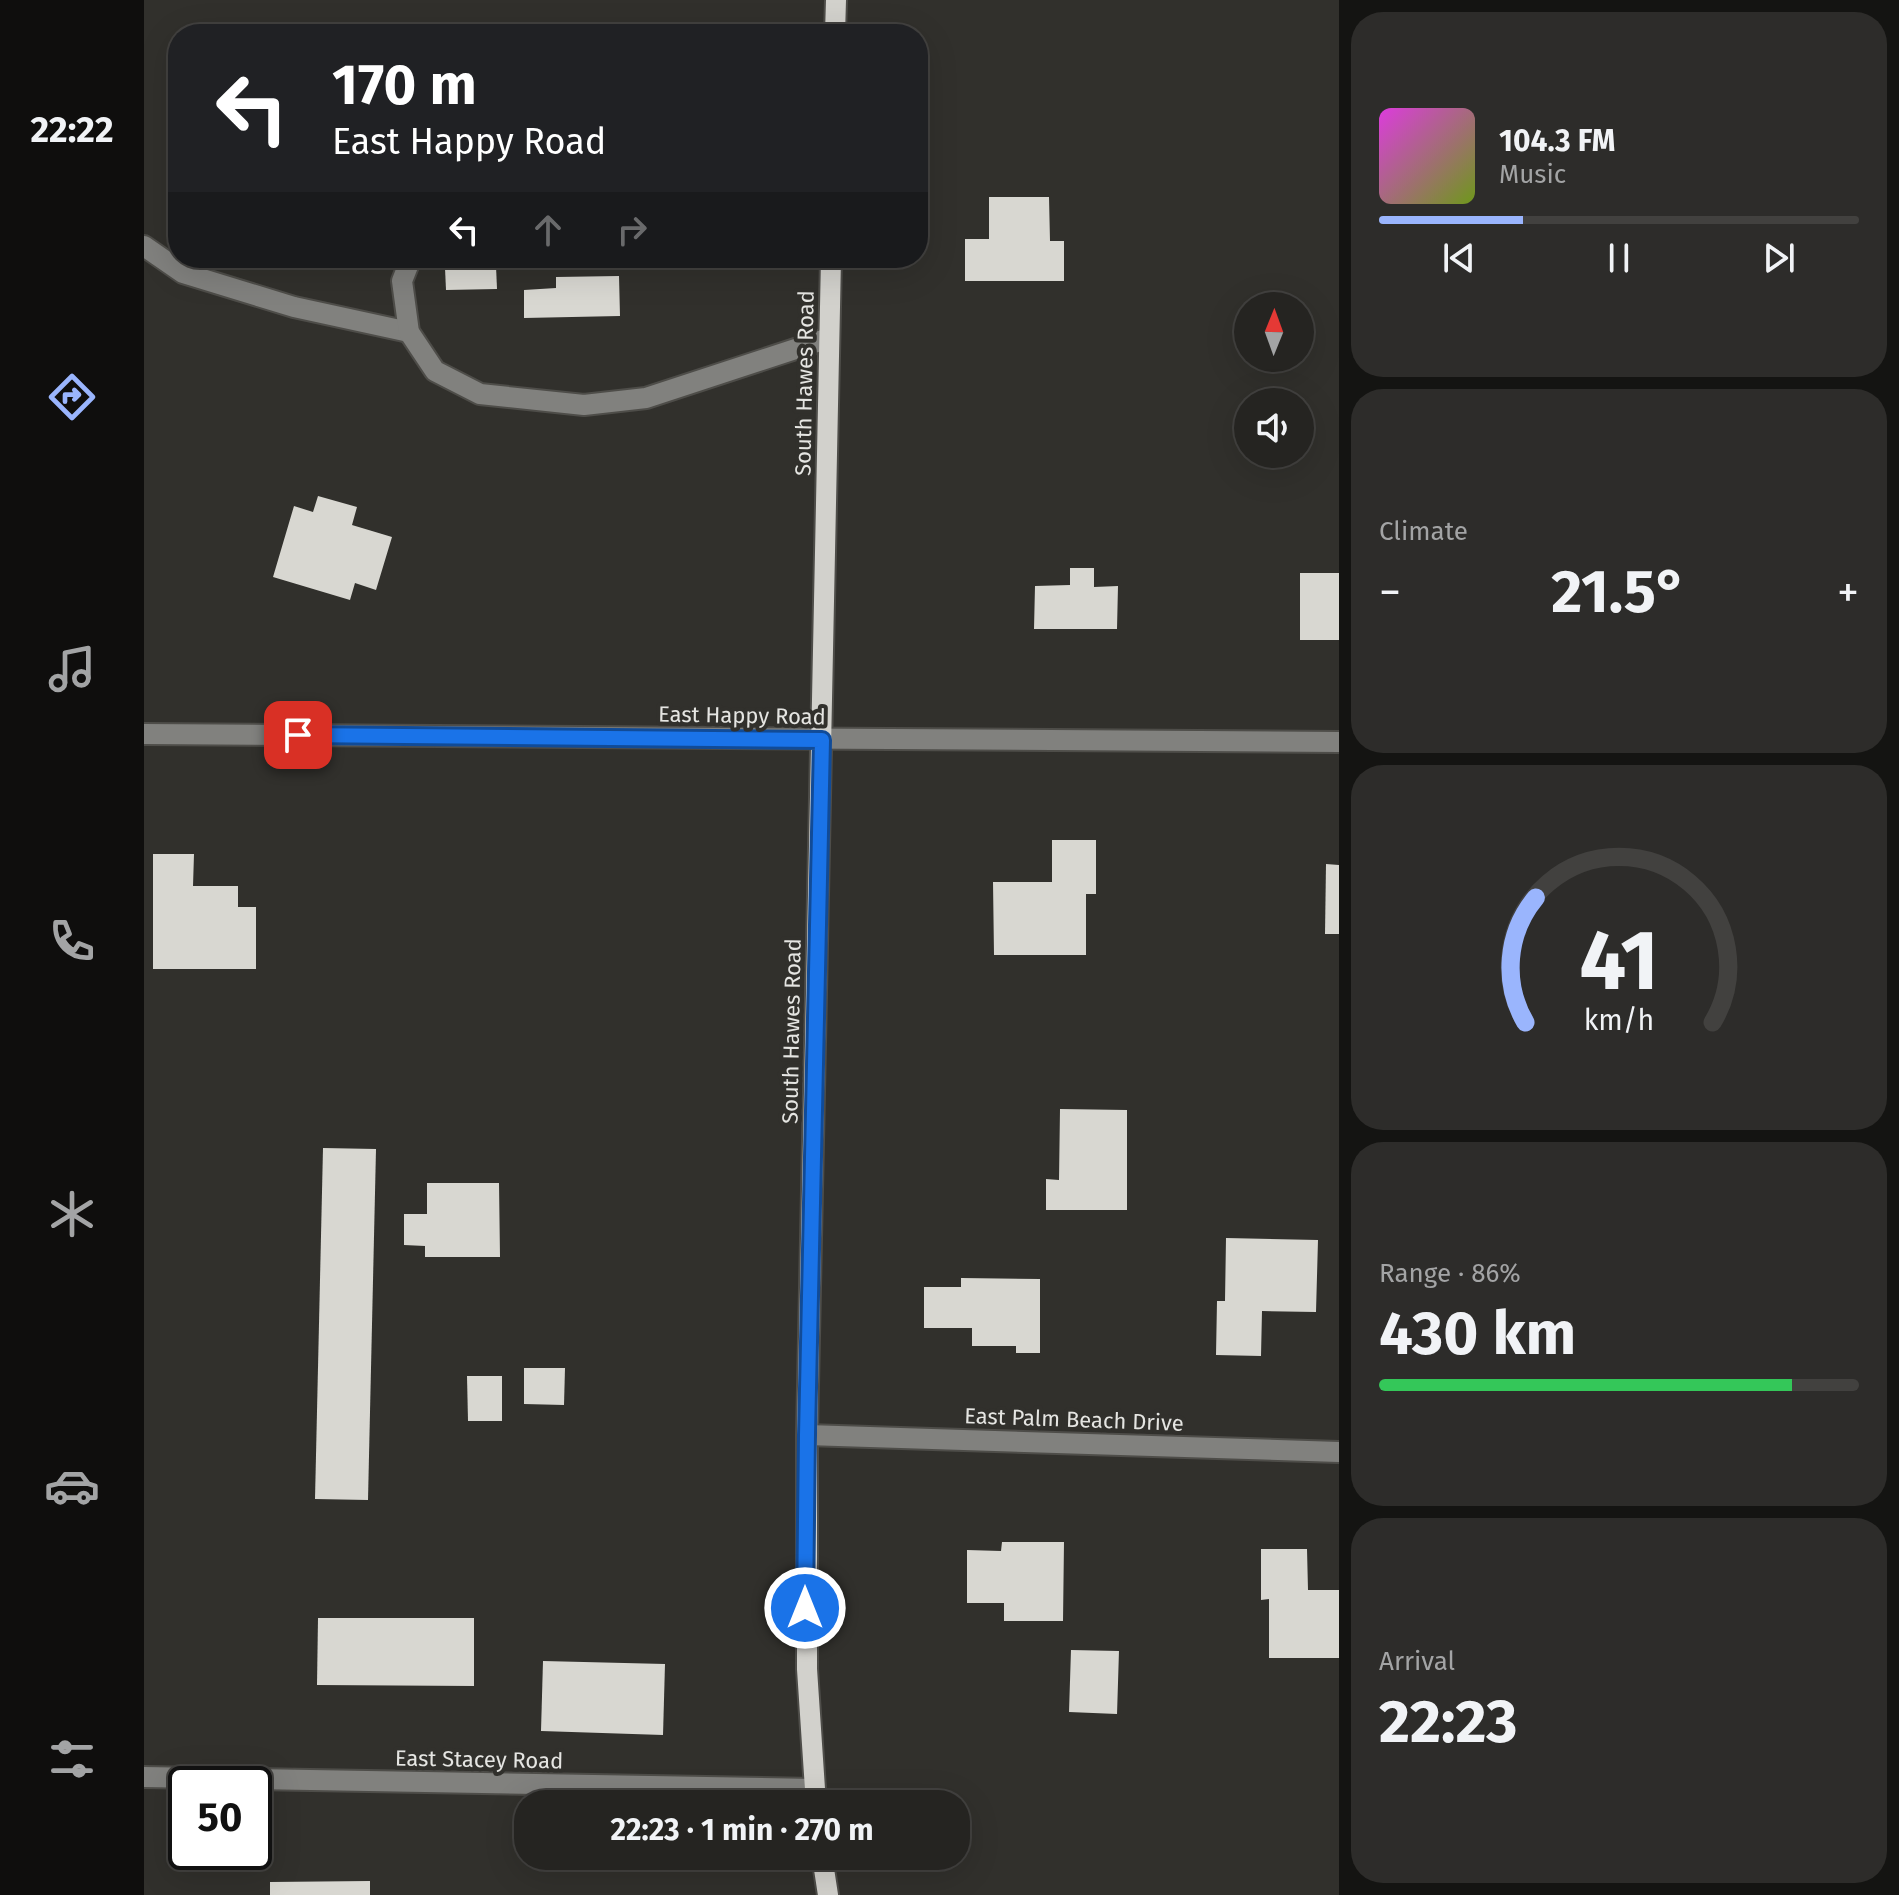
<!DOCTYPE html>
<html lang="en">
<head>
<meta charset="utf-8">
<style>
	body { margin:0; font-family:"Fira Sans",sans-serif; background:#2d2c2a; color:#f1f3f6; height:100vh; display:flex; flex-direction:column; font-size:30px; white-space:nowrap }
	* { box-sizing:border-box; margin:0 }
	p { font-size:26px; color:#a3a4a5 }
	.icon { flex:none; width:44px; height:44px; fill:none; stroke:currentColor; stroke-width:2; stroke-linecap:round; stroke-linejoin:round }
	.map { position:relative; flex:1; overflow:hidden }
	.details { display:flex; flex-direction:column; gap:12px; padding:12px; background:#141412; width:560px }
	.details>* { flex:none }
	.top-card { position:absolute; left:24px; top:24px; width:760px; height:244px; border-radius:32px; box-shadow:0 8px 32px #0002,0 0 0 2px #42413f; background:#202124; color:#fff; overflow:hidden }
	.needle { width:52px; rotate:1deg }
	.tools { position:absolute; left:1090px; top:292px; display:grid; gap:16px }
	.tools a { display:grid; place-items:center; width:80px; height:80px; border-radius:50%; background:#252421; box-shadow:0 8px 32px #0002,0 0 0 2px #42413f; font-size:40px }
	.speed { position:absolute; left:24px; top:1766px; display:flex; gap:16px; font-size:40px; font-weight:700; text-align:center }
	.speed>* { display:grid; place-content:center; width:104px; height:104px; border-radius:50%; background:#252421; box-shadow:0 8px 32px #0002,0 0 0 2px #42413f; line-height:1 }
	.speed .limit { border:4px solid #111; border-radius:12px; background:#fff; color:#111 }
	.pin { position:absolute; display:grid; place-items:center; width:68px; height:68px; color:#fff; margin:-34px; border-radius:16px; box-shadow:0 4px 12px #0006 }
	.me { position:absolute; width:88px; margin:-44px; rotate:0deg; stroke-linejoin:round; filter:drop-shadow(0 0 6px #0008) }
	.turn { display:flex; align-items:center; gap:28px; height:168px; padding:0 32px; font-size:36px }
	.turn .icon { width:104px; height:104px; stroke-width:2.5 }
	.turn b { display:block; font-size:56px; line-height:68px }
	.lanes { display:flex; align-items:center; height:76px; padding:0 32px; background:#0003; justify-content:center; gap:40px; direction:ltr }
	.lanes .off { opacity:.35 }
	.big { font-size:60px; font-weight:700; line-height:1.1 }
	.details .widget { flex:1; display:flex; flex-direction:column; justify-content:center; gap:12px; min-width:0; padding:0 28px; border-radius:32px; background:#2d2c2a }
	.details .dial { align-items:center; gap:0 }
	.dial svg { height:208px; overflow:visible; fill:none; stroke:#42413f; stroke-width:7; stroke-linecap:round; text-anchor:middle }
	.dial text { fill:#f1f3f6; stroke:none }
	.song { display:flex; align-items:center; gap:24px }
	.cover { width:96px; height:96px; border-radius:12px; background:linear-gradient(135deg,hsl(300 70% 55%),hsl(80 70% 35%)) }
	.played { height:8px; border-radius:4px; background:linear-gradient(90deg,#9ab5fd 30%,#42413f 30%) }
	.keys { display:flex; justify-content:space-around; direction:ltr }
	.heat { display:flex; justify-content:space-between; align-items:center; font-size:44px; direction:ltr }
	.charge { height:12px; border-radius:6px; background:linear-gradient(90deg,#34c759 86%,#42413f 0) }
	.trip { position:absolute; left:370px; top:1790px; width:456px; height:80px; border-radius:32px; background:#252421; box-shadow:0 8px 32px #0002,0 0 0 2px #42413f; font-weight:700; line-height:80px; text-align:center }
	main { display:flex; flex:1; min-height:0 }
	.menu { display:flex; flex-direction:column; width:144px; justify-content:space-around; align-items:center; background:#0f0e0d; color:#a3a4a5 }
	.menu .icon { width:56px; height:56px }
	.menu .current { color:#9ab5fd }
	.menu b { font-size:36px; color:#f1f3f6 }
	.map>svg:first-child { display:block }
	.building { fill:#d8d7d1 }
	.lines { fill:none; stroke-linecap:round; stroke-linejoin:round }
	.minor-casing { stroke:#4e4d49; stroke-width:24 }
	.major-casing { stroke:#4e4d49; stroke-width:24 }
	.minor { stroke:#81817e; stroke-width:20 }
	.major { stroke:#d2d1cc; stroke-width:20 }
	.route-casing { stroke:#114b97; stroke-width:20 }
	.route { stroke:#1a73e8; stroke-width:14 }
	.labels { text-anchor:middle; stroke-width:8; stroke-linejoin:round; paint-order:stroke }
	.street-label { font-size:22px; fill:#e5e5e2; stroke:#31302c }
</style>
</head>
<body>
<main>
<nav class="menu">
<b>22:22</b>
<svg class="icon current" aria-label="directions" viewBox="0 0 24 24"><path d="M12 3l9 9-9 9-9-9zM9 14v-3h6M13 9l2 2-2 2"/></svg>
<svg class="icon" aria-label="music" viewBox="0 0 24 24"><path d="M9 18V5l10-2v13"/><circle cx="6" cy="18" r="3"/><circle cx="16" cy="16" r="3"/></svg>
<svg class="icon" aria-label="phone" viewBox="0 0 24 24"><path d="M5 4h4l2 5-3 2q2 4 5 5l2-3 5 2v4C11 20 4 13 5 4z"/></svg>
<svg class="icon" aria-label="climate" viewBox="0 0 24 24"><path d="M12 3v18M4 7l16 10M4 17L20 7"/></svg>
<svg class="icon" aria-label="car" viewBox="0 0 24 24"><path d="M5 17H2v-5l4-1 3-4h7l3 4 3 1v5h-3M9 17h6M6 11h13"/><circle cx="7" cy="17" r="2"/><circle cx="17" cy="17" r="2"/></svg>
<svg class="icon" aria-label="filters" viewBox="0 0 24 24"><path d="M4 7h16M4 17h16"/><circle cx="9" cy="7" r="2"/><circle cx="15" cy="17" r="2"/></svg>
</nav>
<div class="map">
<svg width="1195" height="1895" viewBox="0 0 1195 1895">
	<rect width="100%" height="100%" fill="#31302c"/>
	<g class="building">
		<path d="M 845,197 L 905,197 L 906,241 L 920,241 L 920,281 L 821,281 L 821,239 L 845,239 Z"/>
		<path d="M 352,266 L 353,289 L 302,290 L 301,268 Z"/>
		<path d="M 475,276 L 476,316 L 380,318 L 380,290 L 412,288 L 412,277 Z"/>
		<path d="M 174,496 L 213,507 L 208,525 L 248,537 L 232,590 L 211,583 L 206,600 L 129,577 L 150,506 L 169,512 Z"/>
		<path d="M 926,568 L 950,568 L 950,587 L 974,586 L 973,629 L 890,629 L 891,586 L 926,585 Z"/>
		<rect x="1156" y="573" width="39" height="67"/>
		<path d="M 908,840 L 952,840 L 952,894 L 942,894 L 942,955 L 850,955 L 849,882 L 908,882 Z"/>
		<path d="M 9,854 L 50,854 L 49,886 L 94,886 L 94,907 L 112,907 L 112,969 L 9,969 Z"/>
		<path d="M 1182,864 L 1195,865 L 1195,934 L 1181,934 Z"/>
		<path d="M 916,1109 L 983,1110 L 983,1210 L 902,1210 L 902,1179 L 915,1180 Z"/>
		<path d="M 179,1148 L 232,1149 L 224,1500 L 171,1499 Z"/>
		<path d="M 283,1183 L 355,1183 L 356,1257 L 281,1257 L 281,1246 L 260,1245 L 260,1214 L 283,1214 Z"/>
		<path d="M 1082,1238 L 1174,1240 L 1172,1312 L 1118,1311 L 1117,1356 L 1072,1355 L 1073,1301 L 1081,1301 Z"/>
		<path d="M 817,1278 L 896,1279 L 896,1353 L 872,1353 L 872,1346 L 828,1346 L 828,1328 L 780,1328 L 780,1287 L 817,1287 Z"/>
		<path d="M 380,1368 L 421,1368 L 420,1405 L 380,1404 Z"/>
		<path d="M 323,1376 L 358,1376 L 358,1421 L 324,1421 Z"/>
		<path d="M 858,1542 L 920,1542 L 919,1621 L 860,1621 L 860,1603 L 823,1603 L 823,1550 L 857,1551 Z"/>
		<path d="M 1117,1549 L 1163,1549 L 1164,1590 L 1195,1590 L 1195,1658 L 1125,1658 L 1125,1599 L 1117,1600 Z"/>
		<path d="M 174,1618 L 330,1618 L 330,1686 L 173,1685 Z"/>
		<path d="M 927,1650 L 975,1651 L 973,1714 L 925,1712 Z"/>
		<path d="M 399,1661 L 521,1664 L 519,1735 L 397,1731 Z"/>
		<path d="M 226,1881 L 226,1895 L 126,1895 L 126,1882 Z"/>
	</g>
	<g class="lines">
		<defs>
			<g id="minor">
				<path d="M 0,246 L 39,273 L 150,307 L 265,332"/>
				<path d="M 267,258 L 258,281 L 265,332 L 291,371 L 336,394 L 440,405 L 502,398 L 685,338"/>
				<path d="M 0,734 L 1195,742"/>
				<path d="M 663,1435 L 1195,1452"/>
				<path d="M 0,1777 L 670,1789"/>
			</g>
			<g id="major">
				<path d="M 691,34 L 692,0"/>
				<path d="M 672,1804 L 663,1669 L 663,1435 L 687,258"/>
				<path d="M 678,1856 L 684,1895"/>
			</g>
		</defs>
		<use href="#minor" class="minor-casing"/>
		<use href="#major" class="major-casing"/>
		<use href="#minor" class="minor"/>
		<use href="#major" class="major"/>
	</g>
	<g class="lines">
		<defs>
			<path id="route" d="M 154,735 L 678,740 L 663,1435 L 661,1608"/>
		</defs>
		<use href="#route" class="route-casing"/>
		<use href="#route" class="route"/>
	</g>
	<g class="labels">
		<g class="street-label">
			<text transform="translate(660 383) rotate(-89)" y="8">South Hawes Road</text>
			<text transform="translate(598 715) rotate(1)" y="8">East Happy Road</text>
			<text transform="translate(647 1031) rotate(-89)" y="8">South Hawes Road</text>
			<text transform="translate(930 1419) rotate(2)" y="8">East Palm Beach Drive</text>
			<text transform="translate(335 1759) rotate(1)" y="8">East Stacey Road</text>
		</g>
	</g>
</svg>
<div class="tools">
<a><svg class="needle" viewBox="-14 -14 28 28"><path d="M0-13l5 13h-10z" fill="#e53935"/><path d="M0 13l5-13h-10z" fill="#a3a4a5"/></svg></a>
<a><svg class="icon" aria-label="sound" viewBox="0 0 24 24"><path d="M4 9h4l5-4v14l-5-4H4zM17 9q2 3 0 6"/></svg></a>
</div>
<div class="speed"><div class="limit">50</div></div>
<div class="pin" style="left:154px;top:735px;background:#d93025"><svg class="icon" aria-label="arrive" viewBox="0 0 24 24"><path d="M6 21V4h12l-3 4 3 4H6"/></svg></div>
<svg class="me" style="left:661px;top:1608px" viewBox="-20 -20 40 40"><circle r="17" fill="#1a73e8" stroke="#fff" stroke-width="3"/><path d="M0-11L8 9 0 5-8 9z" fill="#fff"/></svg>
<div class="trip">22:23 · 1 min · 270 m</div>
<div class="top-card">
<div class="turn"><svg class="icon" aria-label="left" viewBox="0 0 24 24"><path d="M17 20v-9H6M10 6l-5 5 5 5"/></svg><div><b>170 m</b>East Happy Road</div></div>
<div class="lanes"><svg class="icon" aria-label="left" viewBox="0 0 24 24"><path d="M17 20v-9H6M10 6l-5 5 5 5"/></svg><svg class="icon off" aria-label="ahead" viewBox="0 0 24 24"><path d="M12 20V5M6 11l6-6 6 6"/></svg><svg class="icon off" aria-label="right" viewBox="0 0 24 24"><path d="M7 20v-9h11M14 6l5 5-5 5"/></svg></div>
</div>
</div>
<section class="details">
<div class="widget">
<div class="song"><i class="cover"></i><div><b>104.3 FM</b><p>Music</p></div></div>
<div class="played"></div>
<div class="keys"><svg class="icon" aria-label="previous" viewBox="0 0 24 24"><path d="M18 5L8 12l10 7zM5 5v14"/></svg><svg class="icon" aria-label="pause" viewBox="0 0 24 24"><path d="M8 5v14M16 5v14"/></svg><svg class="icon" aria-label="next" viewBox="0 0 24 24"><path d="M6 5l10 7-10 7zM19 5v14"/></svg></div>
</div>
<div class="widget"><p>Climate</p>
<div class="heat"><a>−</a><b class="big">21.5°</b><a>+</a></div>
</div>
<div class="widget dial"><svg viewBox="0 0 100 80">
<path d="M14 69A42 42 0 1 1 86 69"/>
<path d="M14 69A42 42 0 0 1 18 21" stroke="#9ab5fd"/>
<text x="50" y="56" font-size="32" font-weight="700">41</text>
<text x="50" y="72" font-size="11">km/h</text>
</svg></div>
<div class="widget"><p>Range · 86%</p><b class="big">430 km</b><div class="charge"></div></div>
<div class="widget"><p>Arrival</p><b class="big">22:23</b></div>
</section>
</main>
</body>
</html>
